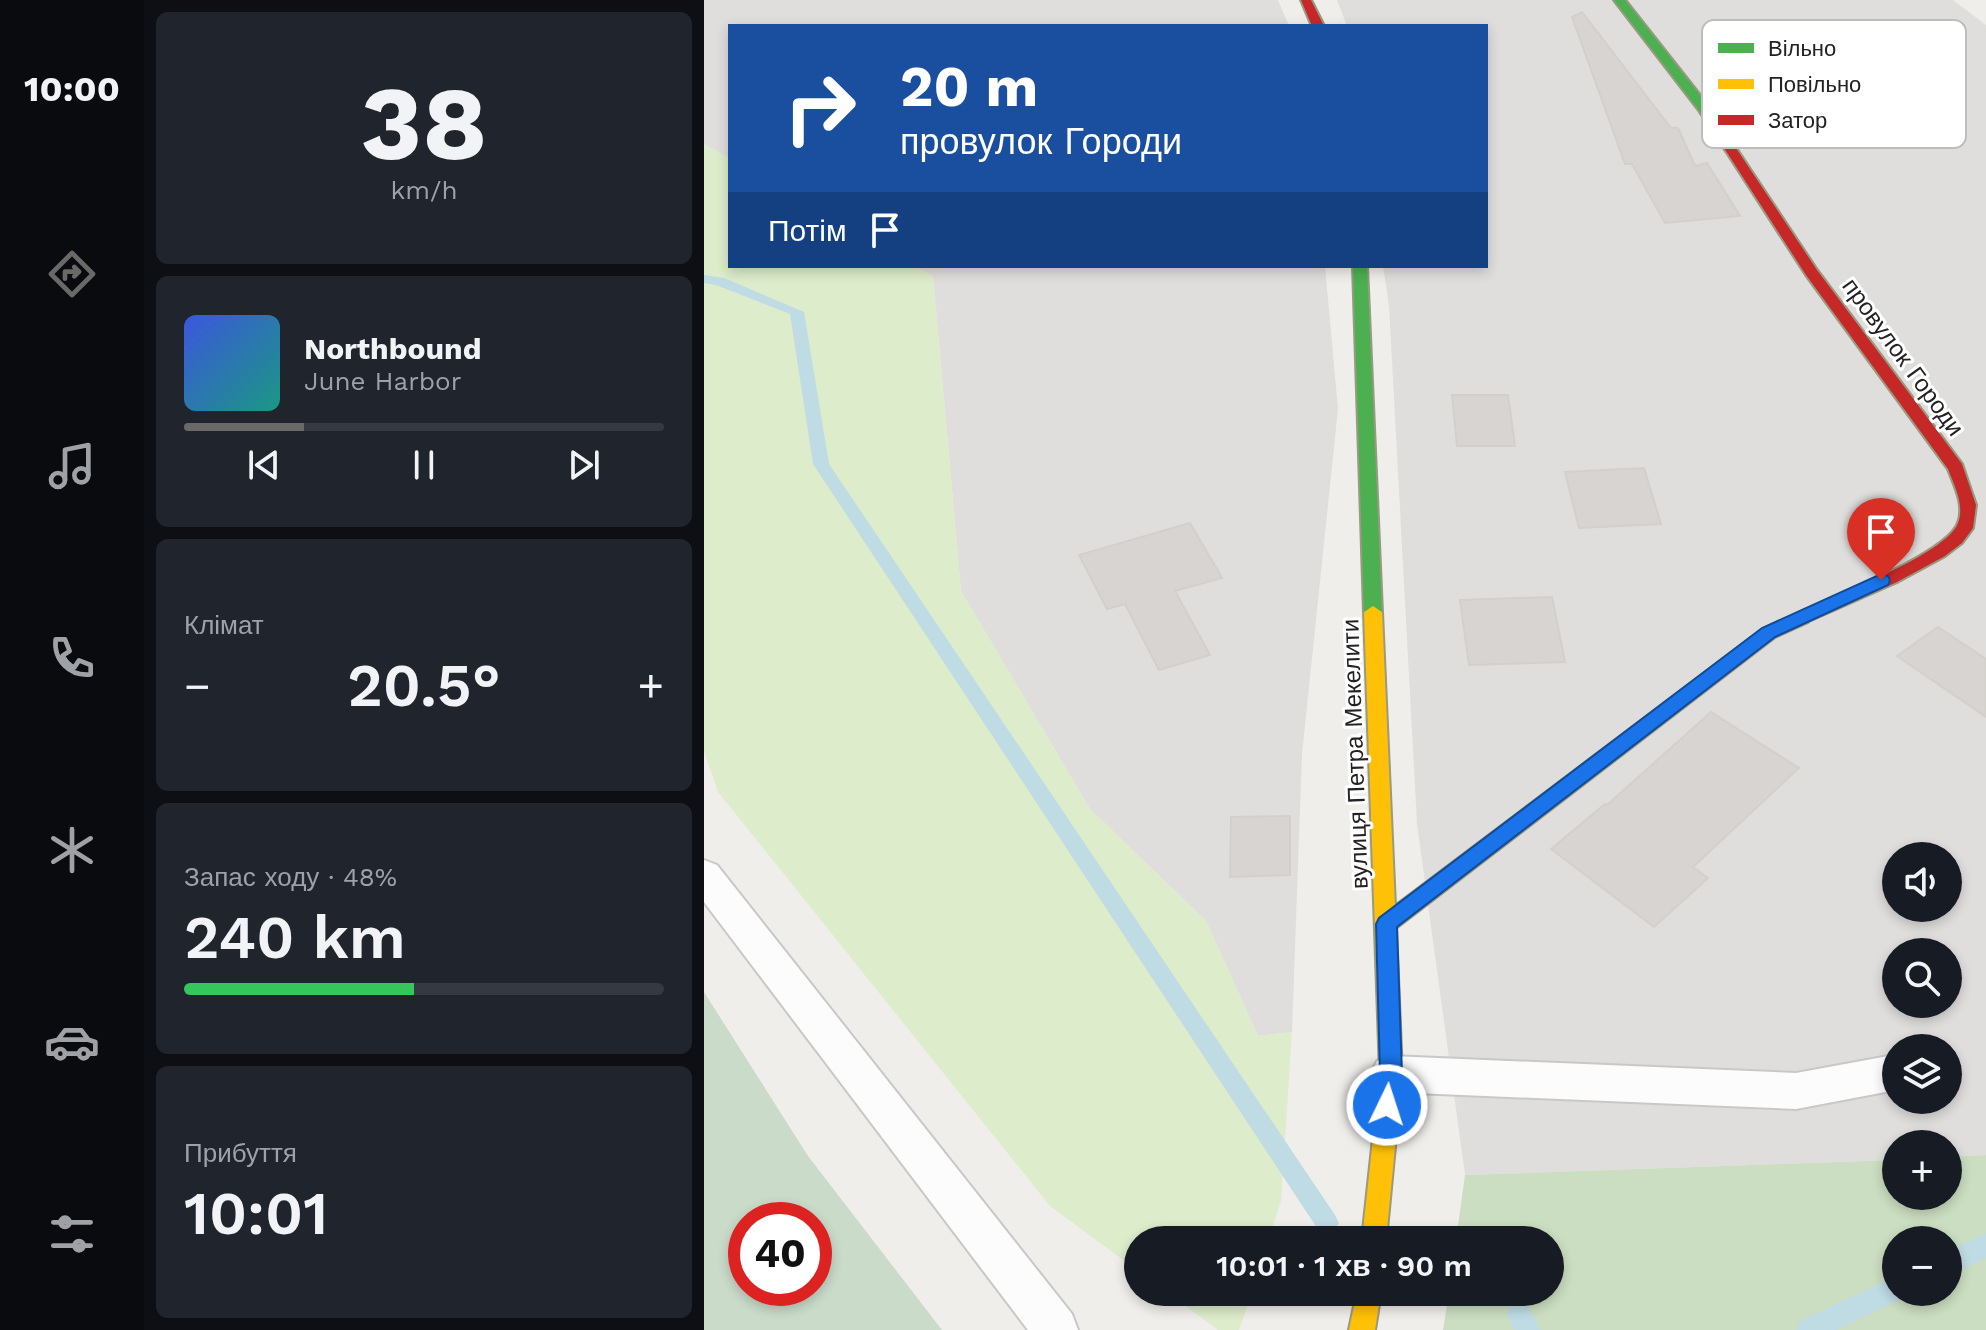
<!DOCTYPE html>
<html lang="uk">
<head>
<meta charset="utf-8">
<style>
	body { margin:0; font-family:"Work Sans",sans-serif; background:#20242c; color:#f1f3f6; height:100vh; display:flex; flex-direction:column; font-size:30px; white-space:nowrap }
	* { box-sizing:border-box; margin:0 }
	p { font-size:26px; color:#9ea1a6 }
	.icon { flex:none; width:44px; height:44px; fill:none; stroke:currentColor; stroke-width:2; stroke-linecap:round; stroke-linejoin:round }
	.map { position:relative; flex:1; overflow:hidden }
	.details { display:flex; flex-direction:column; gap:12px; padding:12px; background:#0d0f14; width:560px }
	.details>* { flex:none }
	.hud { position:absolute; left:24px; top:24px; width:760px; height:244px; border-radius:0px; box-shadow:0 4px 12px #0003; background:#1a4fa0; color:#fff; overflow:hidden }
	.controls { position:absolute; left:1178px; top:842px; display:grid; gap:16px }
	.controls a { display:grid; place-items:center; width:80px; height:80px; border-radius:50%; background:#171b24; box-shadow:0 4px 12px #0003; font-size:40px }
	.speed { position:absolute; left:24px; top:1202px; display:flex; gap:16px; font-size:40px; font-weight:700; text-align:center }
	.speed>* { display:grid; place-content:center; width:104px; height:104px; border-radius:50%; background:#171b24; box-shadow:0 4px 12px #0003; line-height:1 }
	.speed .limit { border:12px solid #d22; background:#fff; color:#111 }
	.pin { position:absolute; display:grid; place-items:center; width:68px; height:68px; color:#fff; margin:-82px -34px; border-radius:50% 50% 50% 0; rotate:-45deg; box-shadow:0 0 8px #0007 }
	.pin .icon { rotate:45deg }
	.me { position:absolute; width:88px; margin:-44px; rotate:4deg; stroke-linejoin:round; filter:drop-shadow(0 0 6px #0008) }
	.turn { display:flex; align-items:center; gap:28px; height:168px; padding:0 40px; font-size:36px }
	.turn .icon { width:104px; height:104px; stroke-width:2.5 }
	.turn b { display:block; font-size:56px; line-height:68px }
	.then { display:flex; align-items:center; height:76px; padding:0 40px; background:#0003; gap:16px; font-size:30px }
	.big { font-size:60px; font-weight:600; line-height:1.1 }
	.details .tile { flex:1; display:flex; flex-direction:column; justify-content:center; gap:12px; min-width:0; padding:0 28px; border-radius:12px; background:#20242c }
	.details .dial { align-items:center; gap:0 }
	.dial b { font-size:104px; line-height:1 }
	.song { display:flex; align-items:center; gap:24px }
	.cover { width:96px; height:96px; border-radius:12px; background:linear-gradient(135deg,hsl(230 70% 55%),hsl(170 70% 35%)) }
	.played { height:8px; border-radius:4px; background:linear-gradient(90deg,#6a6968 25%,#363941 25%) }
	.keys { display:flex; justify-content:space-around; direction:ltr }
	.heat { display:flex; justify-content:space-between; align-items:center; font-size:44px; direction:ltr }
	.charge { height:12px; border-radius:6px; background:linear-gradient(90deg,#34c759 48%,#363941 0) }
	.trip { position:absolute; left:420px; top:1226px; width:440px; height:80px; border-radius:40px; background:#171b24; box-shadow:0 4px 12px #0003; font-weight:600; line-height:80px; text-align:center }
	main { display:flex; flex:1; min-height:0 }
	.tab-bar { display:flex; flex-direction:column; width:144px; justify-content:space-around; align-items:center; background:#090b0e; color:#9ea1a6 }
	.tab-bar .icon { width:56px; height:56px }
	.tab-bar .current { color:#6a6968 }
	.tab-bar b { font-size:36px; color:#f1f3f6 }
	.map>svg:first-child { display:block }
	.residential { fill:#dfdedc; fill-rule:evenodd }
	.grass { fill:#ddeccb }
	.forest { fill:#cbdec1; fill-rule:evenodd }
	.cemetery { fill:#cadbca; fill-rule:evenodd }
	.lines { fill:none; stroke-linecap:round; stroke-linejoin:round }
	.stream { fill:#bfdbe3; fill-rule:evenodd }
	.building { fill:#d7d4d2; stroke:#d3d0cc; stroke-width:2 }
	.lane-casing { stroke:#c9c8c7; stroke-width:4 }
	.fast-casing { stroke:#999a82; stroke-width:4 }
	.slow-casing { stroke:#999a82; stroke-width:4 }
	.jam-casing { stroke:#999a82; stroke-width:4 }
	.lane { fill:#fdfcfc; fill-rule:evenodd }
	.fast { fill:#4caf50; fill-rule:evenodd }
	.slow { fill:#ffc107; fill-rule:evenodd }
	.jam { fill:#c62828; fill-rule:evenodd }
	.route { fill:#1a73e8; stroke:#114b97; stroke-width:2 }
	.labels { text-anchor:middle; stroke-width:6; stroke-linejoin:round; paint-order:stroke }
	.street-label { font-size:24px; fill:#222; stroke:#fff }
	.key { fill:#fff; stroke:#bdbdbd; stroke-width:2 }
	.key-label { font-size:22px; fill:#222 }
</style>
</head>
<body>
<main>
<nav class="tab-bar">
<b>10:00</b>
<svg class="icon current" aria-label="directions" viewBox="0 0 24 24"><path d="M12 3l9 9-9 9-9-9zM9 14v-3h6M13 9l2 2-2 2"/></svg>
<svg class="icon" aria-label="music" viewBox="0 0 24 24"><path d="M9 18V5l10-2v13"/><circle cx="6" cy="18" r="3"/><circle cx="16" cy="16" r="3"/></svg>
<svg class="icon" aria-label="phone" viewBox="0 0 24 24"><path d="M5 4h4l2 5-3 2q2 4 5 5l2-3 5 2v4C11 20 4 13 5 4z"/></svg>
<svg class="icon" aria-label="climate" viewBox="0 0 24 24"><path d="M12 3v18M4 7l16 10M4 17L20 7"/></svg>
<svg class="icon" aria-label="car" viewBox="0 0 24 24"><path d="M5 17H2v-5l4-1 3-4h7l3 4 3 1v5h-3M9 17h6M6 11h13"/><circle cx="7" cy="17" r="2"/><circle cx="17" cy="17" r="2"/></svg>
<svg class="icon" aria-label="filters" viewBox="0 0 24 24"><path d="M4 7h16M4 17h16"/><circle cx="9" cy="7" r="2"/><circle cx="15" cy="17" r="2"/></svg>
</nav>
<section class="details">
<div class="tile dial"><b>38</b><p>km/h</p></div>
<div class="tile">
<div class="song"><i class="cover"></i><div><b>Northbound</b><p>June Harbor</p></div></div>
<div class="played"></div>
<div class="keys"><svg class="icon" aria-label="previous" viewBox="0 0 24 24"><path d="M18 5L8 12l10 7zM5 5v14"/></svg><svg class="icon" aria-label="pause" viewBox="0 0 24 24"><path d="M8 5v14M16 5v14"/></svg><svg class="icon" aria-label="next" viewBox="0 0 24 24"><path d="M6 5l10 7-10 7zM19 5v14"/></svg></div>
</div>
<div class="tile"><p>Клімат</p>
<div class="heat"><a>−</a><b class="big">20.5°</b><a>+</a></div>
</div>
<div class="tile"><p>Запас ходу · 48%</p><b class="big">240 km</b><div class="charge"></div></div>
<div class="tile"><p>Прибуття</p><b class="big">10:01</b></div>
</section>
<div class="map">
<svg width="1282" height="1330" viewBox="0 0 1282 1330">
	<rect width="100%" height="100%" fill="#f0eeeb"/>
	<g class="residential">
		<path d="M 0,0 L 574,0 L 585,26 L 26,26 L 26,159 L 0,144 Z"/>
		<path d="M 633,0 L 1249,0 L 1282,25 L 1282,1155 L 1244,1157 L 1244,1144 L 1192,1144 L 1192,1160 L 761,1175 L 713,824 L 685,306 L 679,266 L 782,266 L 782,26 L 643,26 ZM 1192,856 L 1244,856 L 1244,908 L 1192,908 ZM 1192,952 L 1244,952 L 1244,1004 L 1192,1004 ZM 1192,1048 L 1244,1048 L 1244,1100 L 1192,1100 Z"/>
		<path d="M 211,266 L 621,266 L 634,409 L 598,754 L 588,1032 L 554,1036 L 502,921 L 386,809 L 257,591 L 229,277 Z"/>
	</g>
	<g class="grass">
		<path d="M 0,144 L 26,159 L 26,266 L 211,266 L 229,276 L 257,591 L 386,809 L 502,921 L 554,1036 L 588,1032 L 577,1201 L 564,1240 L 434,1240 L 434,1271 L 346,1206 L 14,792 L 0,751 Z"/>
		<path d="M 463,1292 L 548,1292 L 535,1330 L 514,1330 Z"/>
	</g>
	<path class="forest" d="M 1282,1155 L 1282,1330 L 739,1330 L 745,1292 L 846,1292 L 846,1240 L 752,1240 L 761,1175 L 1192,1160 L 1192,1196 L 1244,1196 L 1244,1157 ZM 1244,1240 L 1244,1292 L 1192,1292 L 1192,1240 Z"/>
	<path class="cemetery" d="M 0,992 L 104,1156 L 238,1330 L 0,1330 ZM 42,1220 L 110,1220 L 110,1288 L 42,1288 Z"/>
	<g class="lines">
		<g class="stream">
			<path d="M 0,275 L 20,278 L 100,312 L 125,464 L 631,1215 L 635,1223 L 631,1231 L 623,1234 L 615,1231 L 109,464 L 86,314 L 12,285 L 0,283 Z"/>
			<path d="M 1282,1233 L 1282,1258 L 1244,1276 L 1244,1251 Z"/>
			<path d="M 1192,1276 L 1192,1292 L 1203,1292 L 1201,1297 L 1132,1330 L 1092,1330 L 1096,1321 Z"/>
			<path d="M 815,1303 L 824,1306 L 837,1330 L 810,1330 L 803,1315 L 806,1306 Z"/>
		</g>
	</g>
	<g class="building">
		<path d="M 878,12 L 967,128 L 974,128 L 991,166 L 1003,163 L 1036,216 L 961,223 L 928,164 L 921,164 L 868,17 Z"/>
		<path d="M 748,395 L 804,395 L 811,446 L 753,446 Z"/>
		<path d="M 940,468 L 957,524 L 875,528 L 861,472 Z"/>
		<path d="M 486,523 L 518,578 L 471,591 L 506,655 L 455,670 L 421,604 L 403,609 L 375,555 Z"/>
		<path d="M 848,597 L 861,662 L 765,665 L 756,600 Z"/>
		<path d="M 1234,627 L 1282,659 L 1282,717 L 1193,656 Z"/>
		<path d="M 1007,712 L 1095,768 L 989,867 L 1004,878 L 950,927 L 847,849 L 901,804 L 903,805 Z"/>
		<path d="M 586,816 L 586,875 L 526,877 L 527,817 Z"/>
	</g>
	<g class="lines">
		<defs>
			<g id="lane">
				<path d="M 0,860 L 13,865 L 368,1314 L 374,1330 L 324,1330 L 0,902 Z"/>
				<path d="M 1190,1055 L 1192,1090 L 1092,1109 L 687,1092 L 673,1087 L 667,1074 L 673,1061 L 687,1056 L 1092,1073 Z"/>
			</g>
			<g id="fast">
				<path d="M 910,0 L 921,0 L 1003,104 L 1032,148 L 1030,151 L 1022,151 L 994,109 Z"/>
				<path d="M 649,266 L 663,266 L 678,612 L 669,618 L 660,612 Z"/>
			</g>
			<g id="slow">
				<path d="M 669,606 L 678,612 L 691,906 L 1059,629 L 1098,612 L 1107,618 L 1104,622 L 1071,637 L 692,928 L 698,1074 L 682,1240 L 658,1240 L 676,1074 L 660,612 Z"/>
				<path d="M 653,1292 L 677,1292 L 671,1330 L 645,1330 Z"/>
			</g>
			<g id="jam">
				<path d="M 597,0 L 607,0 L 620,26 L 608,26 Z"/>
				<path d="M 1022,145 L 1030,145 L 1113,270 L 1258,464 L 1272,505 L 1269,528 L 1258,543 L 1241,556 L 1193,582 L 1098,624 L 1089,618 L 1092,614 C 1124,599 1243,554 1254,523 C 1261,505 1250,485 1244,469 L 1102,275 L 1020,148 Z"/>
			</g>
		</defs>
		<use href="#lane" class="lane-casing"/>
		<use href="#fast" class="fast-casing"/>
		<use href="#slow" class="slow-casing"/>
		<use href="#jam" class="jam-casing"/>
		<use href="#lane" class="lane"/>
		<use href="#fast" class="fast"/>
		<use href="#slow" class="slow"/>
		<use href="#jam" class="jam"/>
	</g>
	<path class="route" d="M 1177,574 L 1184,576 L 1186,580 L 1184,585 L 1071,637 L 693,927 L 698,1074 L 691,1112 L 683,1115 L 675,1112 L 672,1105 L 676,1074 L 672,924 L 675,918 L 1058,628 Z"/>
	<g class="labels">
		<g class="street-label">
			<text transform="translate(1199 357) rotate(54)" y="8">провулок Городи</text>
			<text transform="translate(651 754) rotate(-92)" y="8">вулиця Петра Мекелити</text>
		</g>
	</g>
	<rect x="998" y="20" width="264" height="128" rx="12" class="key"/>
	<rect x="1014" y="43" width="36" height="10" fill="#4caf50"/>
	<rect x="1014" y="79" width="36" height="10" fill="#ffc107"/>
	<rect x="1014" y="115" width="36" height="10" fill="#c62828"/>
	<g class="key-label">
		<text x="1064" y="56">Вільно</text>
		<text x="1064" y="92">Повільно</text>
		<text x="1064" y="128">Затор</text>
	</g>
</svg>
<div class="controls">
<a><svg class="icon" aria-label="sound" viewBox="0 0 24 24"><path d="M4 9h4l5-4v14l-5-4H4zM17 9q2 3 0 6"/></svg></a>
<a><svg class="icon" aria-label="search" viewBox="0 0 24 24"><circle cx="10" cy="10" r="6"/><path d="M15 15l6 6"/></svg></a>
<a><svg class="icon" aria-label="layers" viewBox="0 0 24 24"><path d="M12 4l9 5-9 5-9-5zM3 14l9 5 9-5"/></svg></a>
<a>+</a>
<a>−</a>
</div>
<div class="speed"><div class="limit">40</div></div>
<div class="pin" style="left:1177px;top:580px;background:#d93025"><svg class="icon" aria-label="arrive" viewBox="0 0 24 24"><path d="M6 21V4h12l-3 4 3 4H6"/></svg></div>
<svg class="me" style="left:683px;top:1105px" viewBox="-20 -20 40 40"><circle r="17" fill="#1a73e8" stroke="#fff" stroke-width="3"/><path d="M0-11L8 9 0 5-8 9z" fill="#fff"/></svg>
<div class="trip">10:01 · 1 хв · 90 m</div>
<div class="hud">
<div class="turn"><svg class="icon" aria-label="right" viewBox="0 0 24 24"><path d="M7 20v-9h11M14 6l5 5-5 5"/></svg><div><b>20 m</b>провулок Городи</div></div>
<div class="then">Потім<svg class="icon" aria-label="arrive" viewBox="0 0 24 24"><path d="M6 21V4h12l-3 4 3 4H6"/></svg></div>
</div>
</div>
</main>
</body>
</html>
